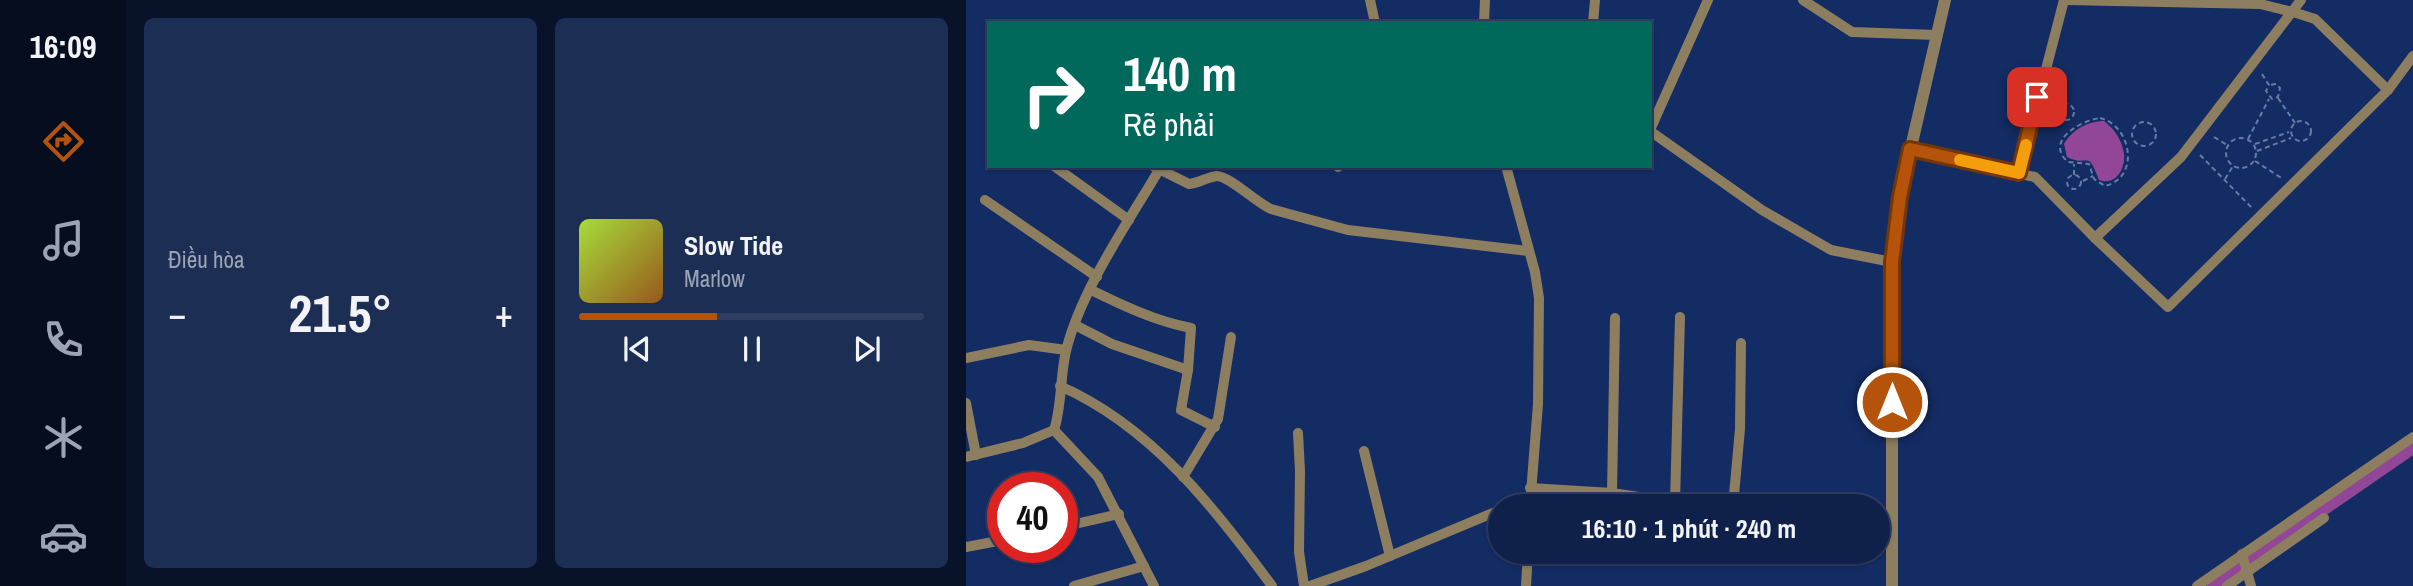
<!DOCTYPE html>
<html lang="vi">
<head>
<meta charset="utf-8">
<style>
	body { margin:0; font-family:"Archivo Narrow",sans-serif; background:#1d2e55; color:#f1f3f6; height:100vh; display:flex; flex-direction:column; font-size:26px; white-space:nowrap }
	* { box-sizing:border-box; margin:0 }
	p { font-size:23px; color:#9ba3b5 }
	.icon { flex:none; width:38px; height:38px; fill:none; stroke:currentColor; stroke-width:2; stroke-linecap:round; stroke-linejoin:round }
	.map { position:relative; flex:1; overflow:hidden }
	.details { display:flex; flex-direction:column; gap:18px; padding:18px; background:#081229; width:840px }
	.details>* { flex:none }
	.top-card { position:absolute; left:21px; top:21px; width:665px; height:147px; border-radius:0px; box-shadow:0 2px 5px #0004,0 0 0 2px #2f3e63; background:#00695c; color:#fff; overflow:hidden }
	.speed { position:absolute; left:21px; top:472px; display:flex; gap:14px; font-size:35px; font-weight:700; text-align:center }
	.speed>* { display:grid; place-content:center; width:91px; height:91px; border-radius:50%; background:#0f214b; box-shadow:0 2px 5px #0004,0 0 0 2px #2f3e63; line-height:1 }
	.speed .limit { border:10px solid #d22; background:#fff; color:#111 }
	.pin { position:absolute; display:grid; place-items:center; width:60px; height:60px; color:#fff; margin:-30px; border-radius:14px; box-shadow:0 4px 10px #0006 }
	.me { position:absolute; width:77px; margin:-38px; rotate:0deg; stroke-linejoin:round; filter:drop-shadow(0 0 5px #0008) }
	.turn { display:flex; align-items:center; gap:24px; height:147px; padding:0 21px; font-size:32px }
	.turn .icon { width:91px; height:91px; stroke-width:2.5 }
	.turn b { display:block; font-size:49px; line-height:60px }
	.big { font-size:52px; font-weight:800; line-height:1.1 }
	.details .widget { flex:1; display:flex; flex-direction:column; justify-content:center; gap:10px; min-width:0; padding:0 24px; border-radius:10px; background:#1d2e55 }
	.song { display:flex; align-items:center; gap:21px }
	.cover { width:84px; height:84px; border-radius:10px; background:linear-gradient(135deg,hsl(80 70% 55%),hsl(30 70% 35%)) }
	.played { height:7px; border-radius:4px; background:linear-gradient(90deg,#b45309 40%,#2f3e63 40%) }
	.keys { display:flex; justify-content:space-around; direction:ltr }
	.heat { display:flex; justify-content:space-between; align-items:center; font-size:38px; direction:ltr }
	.details .tiles { flex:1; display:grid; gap:18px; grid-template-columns:repeat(2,1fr) }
	.trip { position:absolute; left:522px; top:494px; width:402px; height:70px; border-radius:35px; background:#0f214b; box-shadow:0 2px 5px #0004,0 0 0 2px #2f3e63; font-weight:800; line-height:70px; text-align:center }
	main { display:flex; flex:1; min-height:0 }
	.dock { display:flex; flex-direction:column; width:126px; justify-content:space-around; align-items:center; background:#060d1e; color:#9ba3b5 }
	.dock .icon { width:49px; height:49px }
	.dock .selected { color:#b45309 }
	.dock b { font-size:32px; color:#f1f3f6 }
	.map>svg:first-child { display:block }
	.water { fill:#914697 }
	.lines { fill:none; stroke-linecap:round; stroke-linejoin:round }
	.canal { stroke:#914697; stroke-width:12 }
	.path { stroke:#677ba7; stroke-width:2; stroke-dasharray:5 3.5; stroke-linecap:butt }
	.minor { stroke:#8e7e60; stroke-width:10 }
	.tertiary { stroke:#8e7e60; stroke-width:12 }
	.route-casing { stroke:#753606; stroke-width:18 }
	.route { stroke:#b45309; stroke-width:12 }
	.slow { stroke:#f59e0b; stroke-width:12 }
</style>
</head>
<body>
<main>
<nav class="dock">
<b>16:09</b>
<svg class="icon selected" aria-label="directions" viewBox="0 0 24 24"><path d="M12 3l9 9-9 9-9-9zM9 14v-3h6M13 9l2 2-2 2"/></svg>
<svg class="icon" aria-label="music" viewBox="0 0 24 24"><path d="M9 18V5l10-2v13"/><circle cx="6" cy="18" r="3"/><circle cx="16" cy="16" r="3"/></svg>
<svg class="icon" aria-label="phone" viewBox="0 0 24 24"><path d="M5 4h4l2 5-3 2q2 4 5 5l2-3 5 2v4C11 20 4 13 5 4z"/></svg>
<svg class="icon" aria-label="climate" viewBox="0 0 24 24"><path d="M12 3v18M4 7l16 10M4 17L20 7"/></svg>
<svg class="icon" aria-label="car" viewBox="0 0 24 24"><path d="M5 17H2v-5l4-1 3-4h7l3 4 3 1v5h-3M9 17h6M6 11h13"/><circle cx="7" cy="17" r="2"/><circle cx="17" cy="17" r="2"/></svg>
</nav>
<section class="details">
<div class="tiles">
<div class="widget"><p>Điều hòa</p>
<div class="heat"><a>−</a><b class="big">21.5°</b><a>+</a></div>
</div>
<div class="widget">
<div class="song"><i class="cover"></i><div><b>Slow Tide</b><p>Marlow</p></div></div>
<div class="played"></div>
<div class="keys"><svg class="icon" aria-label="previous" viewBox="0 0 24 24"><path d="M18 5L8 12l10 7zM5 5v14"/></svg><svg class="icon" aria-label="pause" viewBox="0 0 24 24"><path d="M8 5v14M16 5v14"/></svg><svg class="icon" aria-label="next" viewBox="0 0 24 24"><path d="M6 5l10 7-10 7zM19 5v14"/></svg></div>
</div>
</div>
</section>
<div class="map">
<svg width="1447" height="586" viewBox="0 0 1447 586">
	<rect width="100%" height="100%" fill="#142c64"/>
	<path class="water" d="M 1138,121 C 1148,129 1154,137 1157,149 C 1162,165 1151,187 1133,180 C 1121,148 1123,168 1101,157 L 1098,144 C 1106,130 1122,121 1138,121 Z"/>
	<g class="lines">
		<path class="canal" d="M 1247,586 L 1447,448"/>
		<g class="path">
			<path d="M 1296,74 L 1303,85 L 1300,91 L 1306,99 L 1312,97 L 1314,88 L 1310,84 L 1303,85"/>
			<path d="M 1312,98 L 1329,123"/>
			<circle cx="1100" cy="112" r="8"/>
			<path d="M 1080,107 L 1092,111"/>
			<path d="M 1134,118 C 1165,125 1175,177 1139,186 L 1128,179 L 1123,164 L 1102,162 C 1078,141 1114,121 1134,118 Z"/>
			<circle cx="1335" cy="131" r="10"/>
			<circle cx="1178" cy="134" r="12"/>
			<path d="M 1248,137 L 1261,145"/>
			<circle cx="1275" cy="153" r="15"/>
			<path d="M 1282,139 L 1303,99"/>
			<path d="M 1289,144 L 1323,132"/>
			<path d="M 1291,151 L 1325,138"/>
			<path d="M 1234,155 L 1287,209"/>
			<path d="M 1289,161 L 1317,179"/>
			<circle cx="1108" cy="182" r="7"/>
			<path d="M 1108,175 L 1108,164"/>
			<path d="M 1259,179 L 1267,166"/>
			<path d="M 1117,181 L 1127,176"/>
		</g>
		<g class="minor">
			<path d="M 404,0 L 409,23"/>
			<path d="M 837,0 L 886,32 L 970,35"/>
			<path d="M 1100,0 L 1294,4 L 1327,12 L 1349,19 L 1422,90"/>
			<path d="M 518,23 L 519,0"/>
			<path d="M 627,23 L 629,0"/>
			<path d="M 684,130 L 742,0"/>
			<path d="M 684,131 L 796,210 L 865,250 L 926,262"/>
			<path d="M 944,149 L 1069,177 L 1129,238 L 1202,307 L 1422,90 L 1447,56"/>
			<path d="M 88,166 L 163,220"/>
			<path d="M 187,166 L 223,184 C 233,183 241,177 251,176 C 263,176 291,203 305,209 L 382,230 L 562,251"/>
			<path d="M 372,166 L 372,167"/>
			<path d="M 540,166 L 569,272 L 573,298 L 572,404 L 564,506"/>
			<path d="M 1053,173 L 1098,0"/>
			<path d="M 19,200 L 131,277"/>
			<path d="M 1129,238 L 1215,157 L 1335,0"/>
			<path d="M 125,290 C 158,306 189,321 225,328 L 222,370 L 215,410 L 249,427"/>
			<path d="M 109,325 L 146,344 L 222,370"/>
			<path d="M 0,358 L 63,345 L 100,350"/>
			<path d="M 94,386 C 185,426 249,508 306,586"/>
			<path d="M 0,403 L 10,455"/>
			<path d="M 88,430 L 132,477 L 188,586"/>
			<path d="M 332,433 L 334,471 L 333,552 L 338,586"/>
			<path d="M 398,451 L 424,556"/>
			<path d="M 0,457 L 57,443 L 88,430 C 96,406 94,376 100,351 C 115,290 161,224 193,170"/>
			<path d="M 217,477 L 252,419 L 265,337"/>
			<path d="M 564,488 L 646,493 L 733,506"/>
			<path d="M 646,493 L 649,318"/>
			<path d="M 709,502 L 714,317"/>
			<path d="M 543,506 L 564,496"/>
			<path d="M 767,506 L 774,429 L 775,343"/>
			<path d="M 912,525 L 926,525"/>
			<path d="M 96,527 L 153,514"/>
			<path d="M 0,547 L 37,540"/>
			<path d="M 1276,554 L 1285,586"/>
			<path d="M 108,586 L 178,566"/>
			<path d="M 344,586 L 400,566 L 534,510"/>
			<path d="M 560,586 L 562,551"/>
			<path d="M 1231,586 L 1447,437"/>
			<path d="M 1261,586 L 1358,518"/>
		</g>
		<path class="tertiary" d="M 926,586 L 926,262 L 937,182 L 979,0"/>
	</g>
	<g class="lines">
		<defs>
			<path id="route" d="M 926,402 L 926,262 L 934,197 L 944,149 L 1053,173 L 1071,97"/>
		</defs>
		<use href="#route" class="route-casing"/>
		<use href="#route" class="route"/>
		<path class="slow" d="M 994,160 L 1053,173 L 1060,145"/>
	</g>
</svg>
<div class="speed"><div class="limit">40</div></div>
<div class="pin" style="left:1071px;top:97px;background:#d93025"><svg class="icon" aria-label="arrive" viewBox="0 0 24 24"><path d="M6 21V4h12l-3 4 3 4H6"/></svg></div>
<svg class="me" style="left:926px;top:402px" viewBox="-20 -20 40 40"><circle r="17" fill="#b45309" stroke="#fff" stroke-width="3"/><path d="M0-11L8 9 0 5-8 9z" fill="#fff"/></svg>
<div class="trip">16:10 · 1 phút · 240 m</div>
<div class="top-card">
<div class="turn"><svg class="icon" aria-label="right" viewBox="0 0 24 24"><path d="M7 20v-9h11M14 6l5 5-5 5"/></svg><div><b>140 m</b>Rẽ phải</div></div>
</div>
</div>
</main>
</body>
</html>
